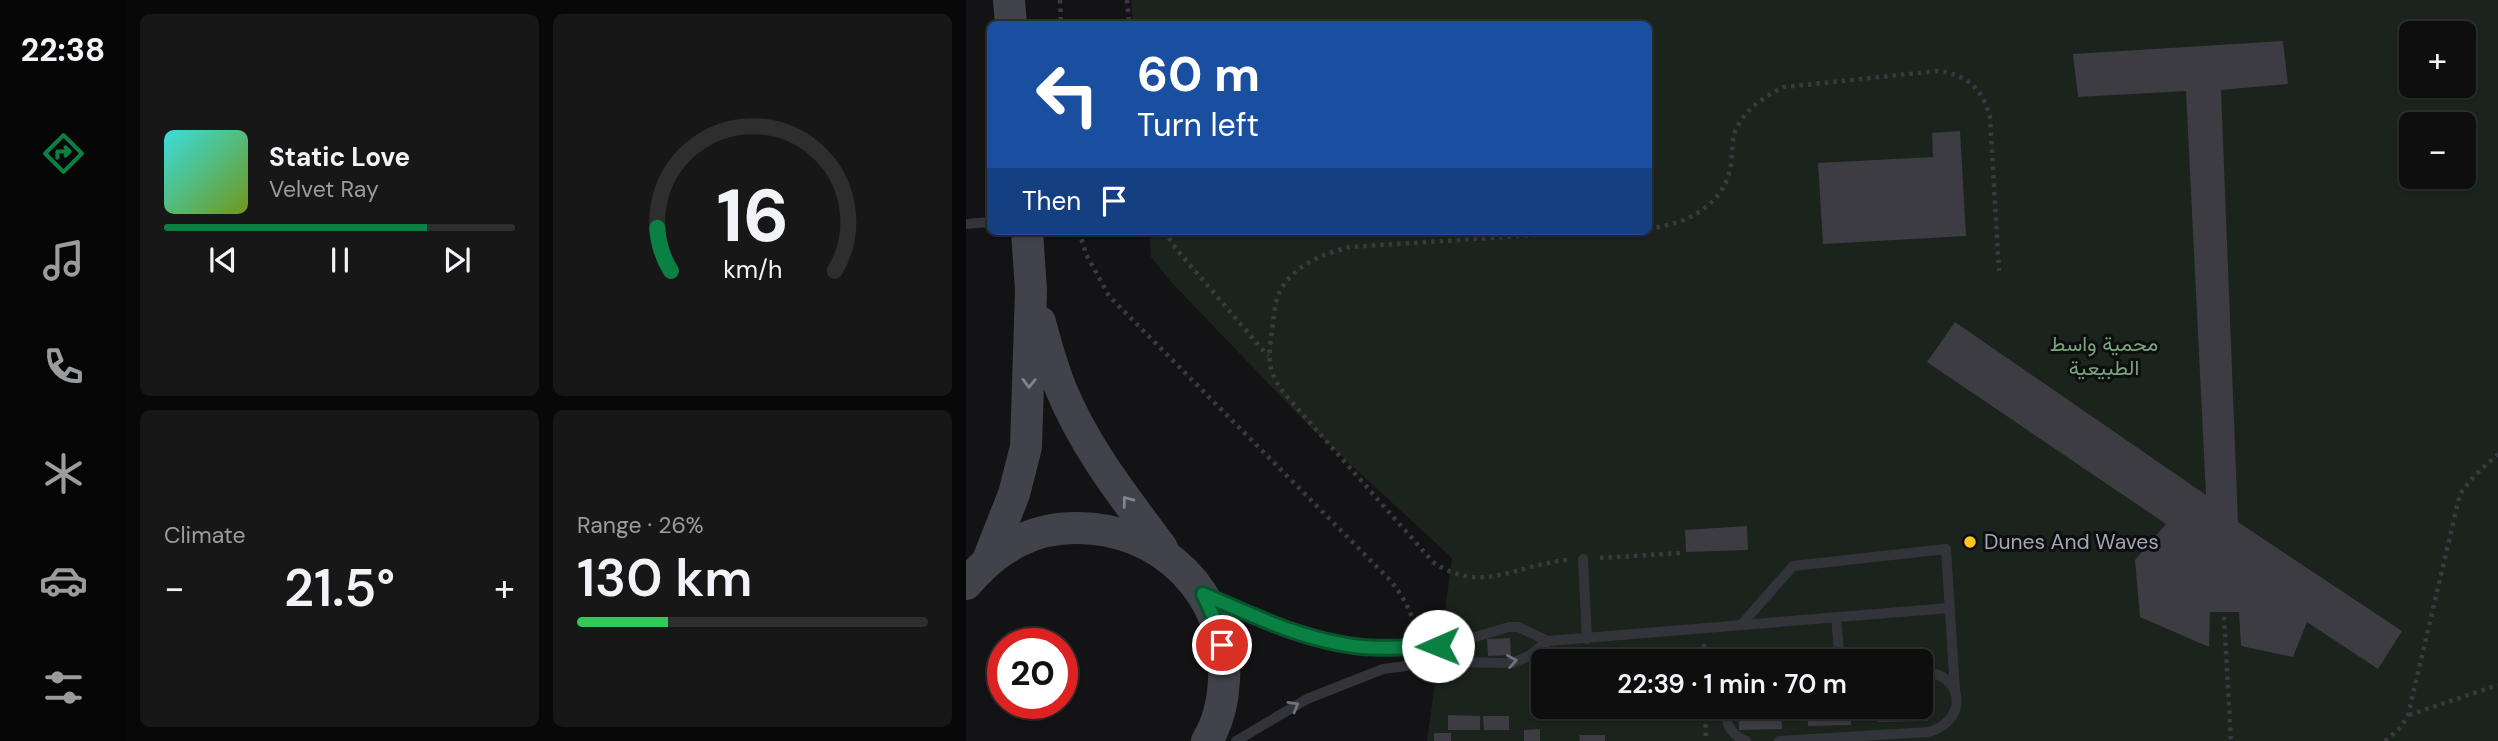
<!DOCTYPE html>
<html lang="en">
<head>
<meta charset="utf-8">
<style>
	body { margin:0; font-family:"DM Sans",Vazirmatn,sans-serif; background:#171718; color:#f1f3f6; height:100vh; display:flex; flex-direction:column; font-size:26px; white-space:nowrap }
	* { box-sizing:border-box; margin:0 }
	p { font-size:23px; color:#9b9c9e }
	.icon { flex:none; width:38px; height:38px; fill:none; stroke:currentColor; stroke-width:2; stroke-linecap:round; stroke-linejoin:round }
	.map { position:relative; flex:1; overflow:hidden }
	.details { display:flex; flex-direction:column; gap:14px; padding:14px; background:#080808; width:840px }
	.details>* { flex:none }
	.top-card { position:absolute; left:21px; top:21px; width:665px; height:214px; border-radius:10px; box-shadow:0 2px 5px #0004,0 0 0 2px #2e2e2f; background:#1a4fa0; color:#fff; overflow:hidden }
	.controls { position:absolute; left:1433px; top:21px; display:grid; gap:14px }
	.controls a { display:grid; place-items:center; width:77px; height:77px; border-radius:10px; background:#0e0e0f; box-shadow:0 2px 5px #0004,0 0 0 2px #2e2e2f; font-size:35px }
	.speed { position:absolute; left:21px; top:628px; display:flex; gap:14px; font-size:35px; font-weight:700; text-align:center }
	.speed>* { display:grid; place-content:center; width:91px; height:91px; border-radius:50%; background:#0e0e0f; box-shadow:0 2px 5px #0004,0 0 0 2px #2e2e2f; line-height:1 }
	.speed .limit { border:10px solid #d22; background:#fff; color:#111 }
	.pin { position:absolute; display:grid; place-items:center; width:60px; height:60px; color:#fff; margin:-30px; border:4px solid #fff; border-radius:50%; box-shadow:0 2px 7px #0007 }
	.me { position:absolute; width:77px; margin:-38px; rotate:269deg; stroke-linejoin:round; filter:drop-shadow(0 0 5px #0008) }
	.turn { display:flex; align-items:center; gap:24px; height:147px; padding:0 35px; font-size:32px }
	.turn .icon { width:91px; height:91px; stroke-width:2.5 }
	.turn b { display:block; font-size:49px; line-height:60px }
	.then { display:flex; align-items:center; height:66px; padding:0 35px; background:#0003; gap:14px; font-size:26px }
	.big { font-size:52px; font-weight:600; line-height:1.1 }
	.details .card { flex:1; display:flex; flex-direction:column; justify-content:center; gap:10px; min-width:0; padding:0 24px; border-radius:10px; background:#171718 }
	.details .dial { align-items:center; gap:0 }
	.dial svg { height:182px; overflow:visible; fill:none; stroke:#2e2e2f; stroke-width:7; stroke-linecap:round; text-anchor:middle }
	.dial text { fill:#f1f3f6; stroke:none }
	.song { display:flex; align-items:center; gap:21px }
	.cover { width:84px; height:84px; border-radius:10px; background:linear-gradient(135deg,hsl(180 70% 55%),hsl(80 70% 35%)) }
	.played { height:7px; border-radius:4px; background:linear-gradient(90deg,#0b8043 75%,#2e2e2f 75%) }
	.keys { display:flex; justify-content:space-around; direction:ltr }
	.heat { display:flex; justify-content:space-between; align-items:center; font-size:38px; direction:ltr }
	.charge { height:10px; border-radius:5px; background:linear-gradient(90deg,#34c759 26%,#2e2e2f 0) }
	.details .tiles { flex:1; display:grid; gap:14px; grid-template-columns:repeat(2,1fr) }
	.trip { position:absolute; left:565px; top:649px; width:402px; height:70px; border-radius:10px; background:#0e0e0f; box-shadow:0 2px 5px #0004,0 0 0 2px #2e2e2f; font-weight:600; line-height:70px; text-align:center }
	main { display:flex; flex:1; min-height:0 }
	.tabs { display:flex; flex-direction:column; width:126px; justify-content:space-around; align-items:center; background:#060606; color:#9b9c9e }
	.tabs .icon { width:49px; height:49px }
	.tabs .current { color:#0b8043 }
	.tabs b { font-size:32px; color:#f1f3f6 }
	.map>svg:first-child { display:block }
	.green { fill:#1a231c; fill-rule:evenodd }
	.building { fill:#3c3c42 }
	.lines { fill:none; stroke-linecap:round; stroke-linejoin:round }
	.path { stroke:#393a41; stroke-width:4.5; stroke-dasharray:3.5 5; stroke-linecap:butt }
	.service { stroke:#33343a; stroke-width:10 }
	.secondary { stroke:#41424a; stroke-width:32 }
	.oneway { stroke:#808490 }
	.oneway2 { stroke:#70737e }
	.route-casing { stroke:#07532c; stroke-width:18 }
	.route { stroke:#0b8043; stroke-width:12 }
	.poi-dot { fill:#ffc620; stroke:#0e0d0f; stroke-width:2.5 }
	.labels { text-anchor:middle; stroke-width:6; stroke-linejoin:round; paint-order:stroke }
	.park-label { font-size:21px; fill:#77a47e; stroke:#0e0d0f }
	.poi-label { font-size:21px; fill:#a2a7b6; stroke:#0e0d0f; text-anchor:start }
</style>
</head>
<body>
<main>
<nav class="tabs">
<b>22:38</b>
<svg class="icon current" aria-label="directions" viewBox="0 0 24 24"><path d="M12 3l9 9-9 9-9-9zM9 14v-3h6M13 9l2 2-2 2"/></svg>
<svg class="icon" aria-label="music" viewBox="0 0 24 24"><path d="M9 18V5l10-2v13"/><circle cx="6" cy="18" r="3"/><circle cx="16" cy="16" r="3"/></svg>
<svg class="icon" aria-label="phone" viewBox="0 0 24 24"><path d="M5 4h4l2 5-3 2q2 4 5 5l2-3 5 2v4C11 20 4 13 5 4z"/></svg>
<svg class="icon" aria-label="climate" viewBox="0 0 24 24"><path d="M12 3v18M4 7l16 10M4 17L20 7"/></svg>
<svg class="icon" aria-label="car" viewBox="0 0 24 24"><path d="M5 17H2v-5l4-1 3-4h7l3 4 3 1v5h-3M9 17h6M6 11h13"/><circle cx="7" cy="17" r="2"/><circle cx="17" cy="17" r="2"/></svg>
<svg class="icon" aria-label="filters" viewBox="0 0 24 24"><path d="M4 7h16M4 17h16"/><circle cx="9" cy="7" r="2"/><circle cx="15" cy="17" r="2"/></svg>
</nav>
<section class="details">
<div class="tiles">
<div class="card">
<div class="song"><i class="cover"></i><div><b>Static Love</b><p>Velvet Ray</p></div></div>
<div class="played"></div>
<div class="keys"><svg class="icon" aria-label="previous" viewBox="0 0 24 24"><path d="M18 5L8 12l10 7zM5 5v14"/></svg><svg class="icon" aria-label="pause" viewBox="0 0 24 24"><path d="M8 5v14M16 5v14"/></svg><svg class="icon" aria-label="next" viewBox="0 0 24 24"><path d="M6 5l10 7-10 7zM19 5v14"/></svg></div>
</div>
<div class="card dial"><svg viewBox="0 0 100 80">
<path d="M14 69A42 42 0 1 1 86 69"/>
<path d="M14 69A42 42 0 0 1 8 50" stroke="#0b8043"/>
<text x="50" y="56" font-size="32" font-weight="700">16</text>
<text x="50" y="72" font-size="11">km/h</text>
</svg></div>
<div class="card"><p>Climate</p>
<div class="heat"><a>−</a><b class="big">21.5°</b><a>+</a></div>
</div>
<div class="card"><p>Range · 26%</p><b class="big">130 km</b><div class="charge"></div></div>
</div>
</section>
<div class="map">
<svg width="1532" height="741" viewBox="0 0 1532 741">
	<rect width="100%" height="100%" fill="#131214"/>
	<path class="green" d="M 165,0 L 1532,0 L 1532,741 L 461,741 L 486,558 L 346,429 L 205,282 L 185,257 L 183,231 L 682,231 L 682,24 L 167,24 ZM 1446,33 L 1498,33 L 1498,86 L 1446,86 ZM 1446,124 L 1498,124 L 1498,177 L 1446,177 ZM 578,662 L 956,662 L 956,707 L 578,707 Z"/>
	<g class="building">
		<path d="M 1317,41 L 1322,84 L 1255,90 L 1272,522 L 1436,631 L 1412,669 L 1341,622 L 1327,657 L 1275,646 L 1273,612 L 1244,612 L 1243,647 L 1174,617 L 1169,560 L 1200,524 L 961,362 L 989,322 L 1240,495 L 1220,91 L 1112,97 L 1107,54 Z"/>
		<path d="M 994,131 L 1000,236 L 857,244 L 852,163 L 967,157 L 966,133 Z"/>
		<path d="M 781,526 L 782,550 L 720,552 L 719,530 Z"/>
		<path d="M 544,638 L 545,655 L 522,656 L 521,639 Z"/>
		<path d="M 956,696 L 962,696 L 962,721 L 912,722 L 912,707 L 956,707 Z"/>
		<path d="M 772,707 L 815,707 L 816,729 L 773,730 Z"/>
		<path d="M 841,707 L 885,707 L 885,725 L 842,726 Z"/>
		<path d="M 482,715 L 514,716 L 514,730 L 482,730 Z"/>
		<path d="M 517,716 L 543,716 L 543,730 L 518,730 Z"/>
		<path d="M 574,729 L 574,741 L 558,741 L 558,730 Z"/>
		<rect x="468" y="733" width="17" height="8"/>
		<path d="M 613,735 L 639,735 L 639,741 L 614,741 Z"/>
	</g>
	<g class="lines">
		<g class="path">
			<path d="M 94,0 L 95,24"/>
			<path d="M 161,0 L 163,24"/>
			<path d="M 682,228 C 715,226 754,208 763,173 C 767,161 765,147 768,135 C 775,112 797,97 818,87 L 972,71 C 1000,74 1017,89 1024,117 L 1033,271"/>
			<path d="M 113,231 L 120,254 L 143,296 L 423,579 C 436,594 444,609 450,629"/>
			<path d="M 198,231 L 211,250 L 302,356"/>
			<path d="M 634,558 L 714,553"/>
			<path d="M 601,560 C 549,565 515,595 467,562 L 317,392 C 301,369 302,358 306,331 C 308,319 308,304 313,293 C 326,266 356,254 384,247 L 633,231"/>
			<path d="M 1258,617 L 1265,741"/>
			<path d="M 738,644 L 738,662"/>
			<path d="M 739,707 L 740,741"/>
			<path d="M 1443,715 L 1532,685"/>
			<path d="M 1419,741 L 1435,727 L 1442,715 L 1494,494 L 1508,476 L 1532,454"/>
		</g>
		<g class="service">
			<path d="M 0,224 L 24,222"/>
			<path d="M 617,559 L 621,639"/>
			<path d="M 245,597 L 315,629 L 356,640 L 398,647 L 482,645 L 543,627 L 552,627 L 582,641 L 983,608"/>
			<path d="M 870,617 L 874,662"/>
			<path d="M 775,625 L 827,566 L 980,549 L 989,691"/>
			<path d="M 761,707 C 758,723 765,735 780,741"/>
			<path d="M 270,741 L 341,699 L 417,669 L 471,662 L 546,663 L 563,656 L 582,641"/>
			<path d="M 813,741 L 963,732 C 1006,719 995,670 956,673"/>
		</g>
		<g class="secondary">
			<path d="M 43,0 L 45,24"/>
			<path d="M 74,322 C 80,345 86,367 95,389 C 119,448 159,498 196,548"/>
			<path d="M 22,560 L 48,494 L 60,447 L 65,290 L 61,231"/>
			<path d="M 0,584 C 16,566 31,552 53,541 C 70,532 91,528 110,528 C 194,527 264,594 258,680 C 257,701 252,723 241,741"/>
		</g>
	</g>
	<defs><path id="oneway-chevron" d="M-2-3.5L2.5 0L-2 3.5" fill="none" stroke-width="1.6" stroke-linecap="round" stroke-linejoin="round" transform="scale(1.75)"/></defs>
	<g class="oneway">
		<use href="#oneway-chevron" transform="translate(63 383) rotate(91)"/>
		<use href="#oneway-chevron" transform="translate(161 501) rotate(-127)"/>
	</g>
	<g class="oneway2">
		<use href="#oneway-chevron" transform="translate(546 661) rotate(-10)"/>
		<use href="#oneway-chevron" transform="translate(328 706) rotate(-30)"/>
	</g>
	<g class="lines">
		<defs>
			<path id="route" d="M 256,645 L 252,627 L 237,594 C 288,616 338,641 396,647 C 420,649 447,647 472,646"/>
		</defs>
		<use href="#route" class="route-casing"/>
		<use href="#route" class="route"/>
	</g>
	<circle class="poi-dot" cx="1004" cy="542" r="7"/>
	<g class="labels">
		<g class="park-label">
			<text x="1138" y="351">محمية واسط<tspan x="1138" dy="24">الطبيعية</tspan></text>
		</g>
		<g class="poi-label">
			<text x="1018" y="549">Dunes And Waves</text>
		</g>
	</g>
</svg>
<div class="controls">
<a>+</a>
<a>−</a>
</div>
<div class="speed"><div class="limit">20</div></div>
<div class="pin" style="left:256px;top:645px;background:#d93025"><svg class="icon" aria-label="arrive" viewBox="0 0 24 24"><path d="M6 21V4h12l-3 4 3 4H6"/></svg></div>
<svg class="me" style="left:472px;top:646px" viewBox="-20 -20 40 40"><circle r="19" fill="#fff"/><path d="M0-13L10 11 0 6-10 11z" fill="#0b8043"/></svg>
<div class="trip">22:39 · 1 min · 70 m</div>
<div class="top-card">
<div class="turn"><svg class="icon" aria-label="left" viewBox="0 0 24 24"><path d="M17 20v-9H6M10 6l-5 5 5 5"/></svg><div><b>60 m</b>Turn left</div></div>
<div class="then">Then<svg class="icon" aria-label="arrive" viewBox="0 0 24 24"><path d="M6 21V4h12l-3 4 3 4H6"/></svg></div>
</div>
</div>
</main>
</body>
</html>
